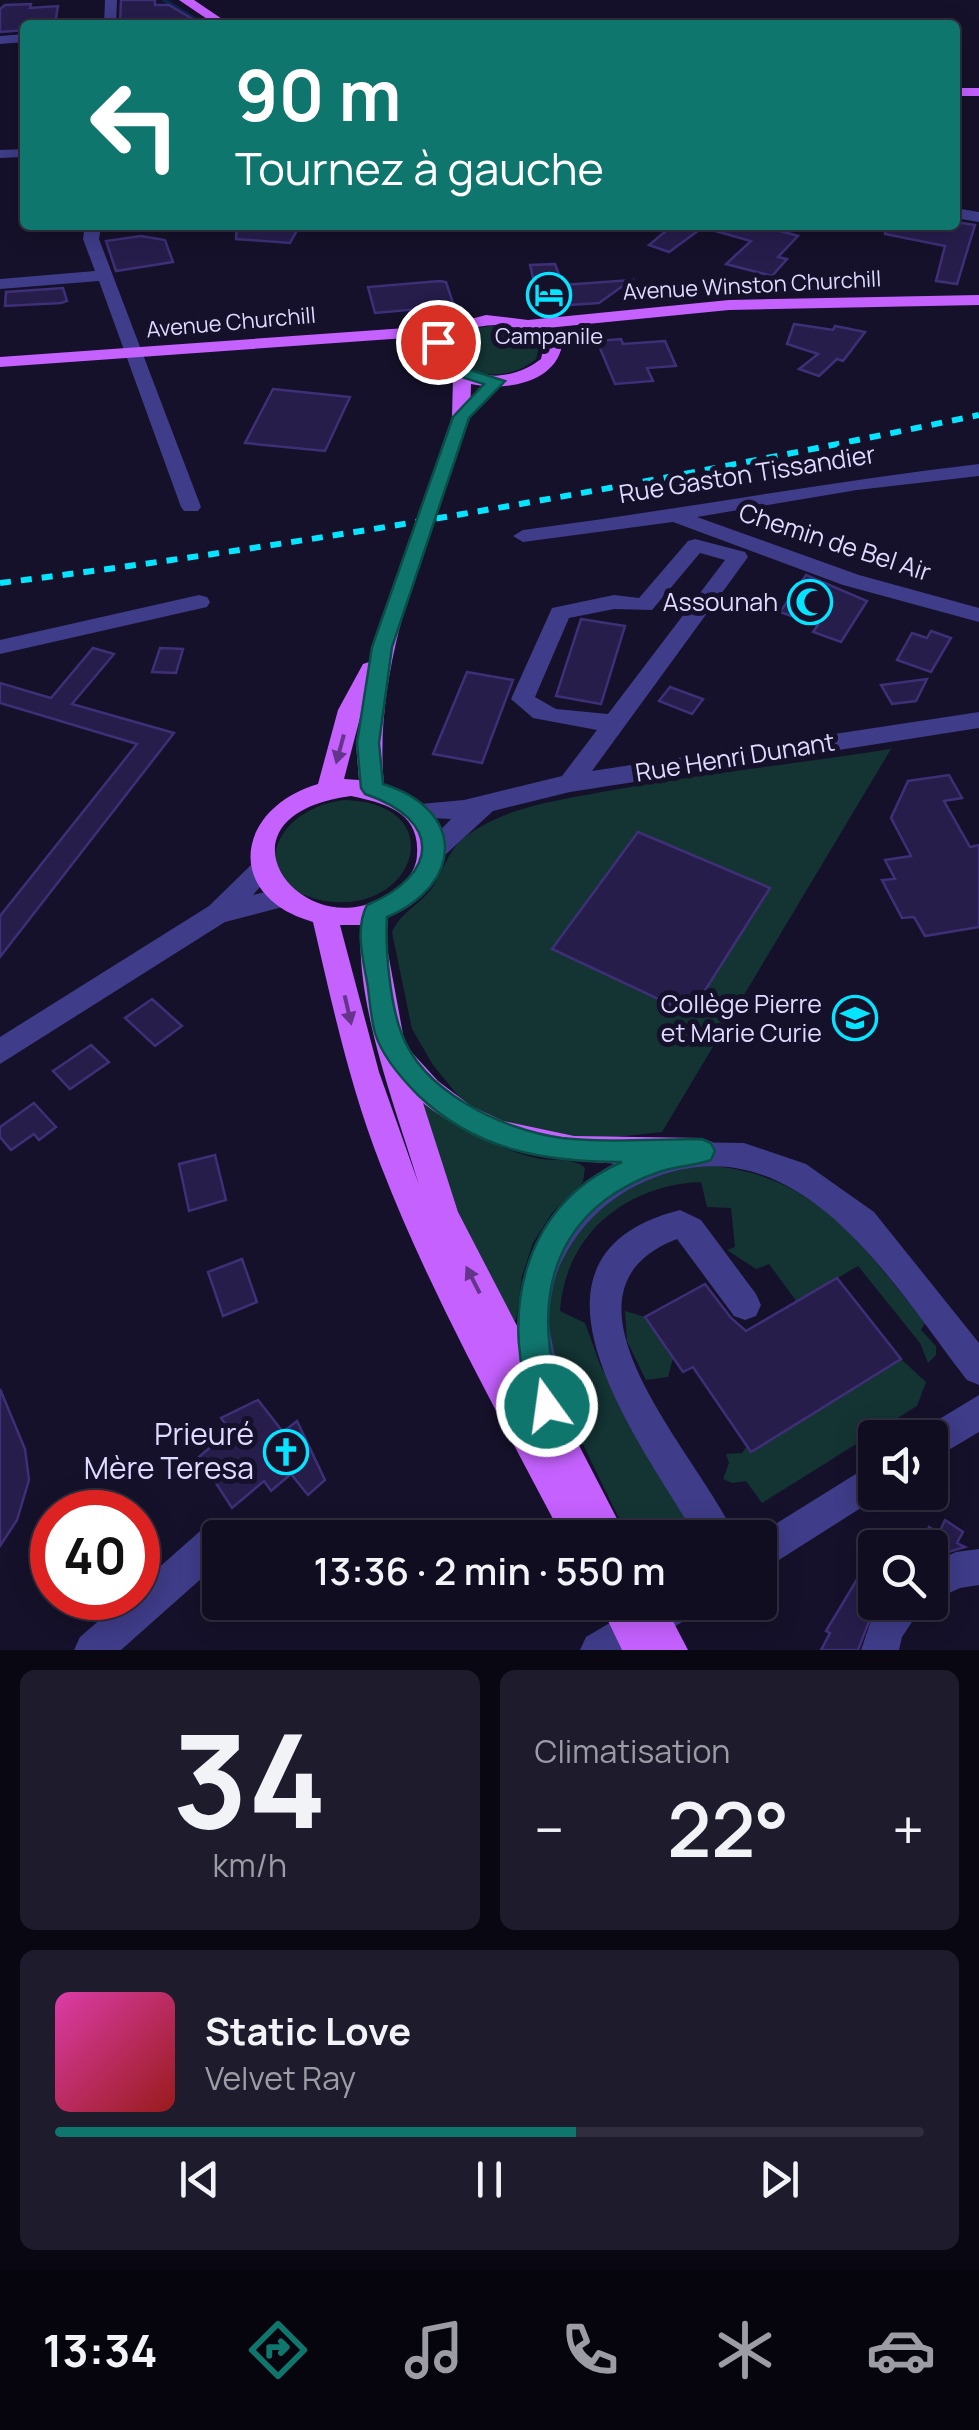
<!DOCTYPE html>
<html lang="fr">
<head>
<meta charset="utf-8">
<style>
	body { margin:0; font-family:Manrope,sans-serif; background:#1e1b2d; color:#f1f3f6; height:100vh; display:flex; flex-direction:column; font-size:38px; white-space:nowrap }
	* { box-sizing:border-box; margin:0 }
	p { font-size:32px; color:#9c9ca5 }
	.icon { flex:none; width:55px; height:55px; fill:none; stroke:currentColor; stroke-width:2; stroke-linecap:round; stroke-linejoin:round }
	.map { position:relative; height:1650px; overflow:hidden }
	.panel { display:flex; flex-direction:column; gap:20px; padding:20px; background:#090712; flex:1 }
	.panel>* { flex:none }
	.banner { position:absolute; left:20px; top:20px; width:940px; height:210px; border-radius:10px; box-shadow:0 5px 25px #0003,0 0 0 2px #302d3e; background:#0f766e; color:#fff; overflow:hidden }
	.buttons { position:absolute; left:858px; top:1420px; display:grid; gap:20px }
	.buttons a { display:grid; place-items:center; width:90px; height:90px; border-radius:10px; background:#100d20; box-shadow:0 5px 25px #0003,0 0 0 2px #302d3e; font-size:50px }
	.speed { position:absolute; left:30px; top:1490px; display:flex; gap:20px; font-size:50px; font-weight:700; text-align:center }
	.speed>* { display:grid; place-content:center; width:130px; height:130px; border-radius:50%; background:#100d20; box-shadow:0 5px 25px #0003,0 0 0 2px #302d3e; line-height:1 }
	.speed .limit { border:15px solid #d22; background:#fff; color:#111 }
	.pin { position:absolute; display:grid; place-items:center; width:85px; height:85px; color:#fff; margin:-42px; border:5px solid #fff; border-radius:50%; box-shadow:0 2px 10px #0007 }
	.me { position:absolute; width:110px; margin:-55px; rotate:346deg; stroke-linejoin:round; filter:drop-shadow(0 0 8px #0008) }
	.turn { display:flex; align-items:center; gap:35px; height:210px; padding:0 50px; font-size:45px }
	.turn .icon { width:130px; height:130px; stroke-width:2.5 }
	.turn b { display:block; font-size:70px; line-height:85px }
	.big { font-size:75px; font-weight:600; line-height:1.1 }
	.panel .widget { flex:1; display:flex; flex-direction:column; justify-content:center; gap:15px; min-width:0; padding:0 35px; border-radius:15px; background:#1e1b2d }
	.panel .dial { align-items:center; gap:0 }
	.dial b { font-size:130px; line-height:1 }
	.song { display:flex; align-items:center; gap:30px }
	.cover { width:120px; height:120px; border-radius:15px; background:linear-gradient(135deg,hsl(320 70% 55%),hsl(0 70% 35%)) }
	.played { height:10px; border-radius:5px; background:linear-gradient(90deg,#0f766e 60%,#302d3e 60%) }
	.keys { display:flex; justify-content:space-around; direction:ltr }
	.heat { display:flex; justify-content:space-between; align-items:center; font-size:55px; direction:ltr }
	.panel .tiles { flex:1; display:grid; gap:20px; grid-template-columns:1fr 1fr }
	.widget:last-child { grid-column:span 2 }
	.trip { position:absolute; left:202px; top:1520px; width:575px; height:100px; border-radius:10px; background:#100d20; box-shadow:0 5px 25px #0003,0 0 0 2px #302d3e; font-weight:600; line-height:100px; text-align:center }
	.dock { display:flex; height:160px; justify-content:space-around; align-items:center; background:#06050d; color:#9c9ca5 }
	.dock .icon { width:70px; height:70px }
	.dock .active { color:#0f766e }
	.dock b { font-size:45px; color:#f1f3f6 }
	.map>svg:first-child { display:block }
	.green { fill:#143434 }
	.lines { fill:none; stroke-linecap:round; stroke-linejoin:round }
	.stream { stroke:#0d244d; stroke-width:4 }
	.building { fill:#261d4b; stroke:#3e2f77; stroke-width:2.5 }
	.minor { fill:#3f3c89; fill-rule:evenodd }
	.major { fill:#c561ff; fill-rule:evenodd }
	.rail { stroke:#06e4ff; stroke-width:6; stroke-dasharray:11 10; stroke-linecap:butt }
	.oneway { fill:#64358a }
	.route { fill:#0f766e; stroke:#0a4d48; stroke-width:2.5 }
	.labels { text-anchor:middle; stroke-width:10; stroke-linejoin:round; paint-order:stroke }
	.far-street-label { font-size:22px; fill:#dfdaff; stroke:#15112a }
	.far-poi-label { font-size:22px; fill:#dfdaff; stroke:#15112a }
	.street-label { font-size:25px; fill:#dfdaff; stroke:#15112a }
	.poi-label { font-size:25px; fill:#dfdaff; stroke:#15112a; text-anchor:end }
	.near-poi-label { font-size:30px; fill:#dfdaff; stroke:#15112a; text-anchor:end }
</style>
</head>
<body>
<div class="map">
<svg width="979" height="1650" viewBox="0 0 979 1650">
	<rect width="100%" height="100%" fill="#15112a"/>
	<g class="green">
		<path d="M 492,326 L 520,331 L 539,347 L 536,359 C 512,380 472,379 449,358 L 448,345 L 471,329 Z"/>
		<path d="M 891,749 L 662,1132 L 606,1138 L 546,1139 L 468,1108 L 433,1065 L 412,1029 L 392,932 C 400,914 415,907 428,893 C 443,876 446,851 465,837 C 504,807 556,801 602,792 C 698,774 795,764 891,749 Z"/>
		<path d="M 344,800 C 453,803 416,916 325,901 C 244,887 270,809 344,800 Z"/>
		<path d="M 421,1101 C 457,1125 496,1151 541,1159 C 555,1161 575,1158 585,1168 L 583,1182 L 552,1213 L 533,1243 L 522,1276 L 516,1320 L 513,1320 L 464,1230 Z"/>
		<path d="M 699,1165 C 813,1170 859,1241 925,1323 L 921,1330 L 936,1346 L 936,1355 L 928,1363 L 920,1343 L 858,1266 L 797,1302 L 769,1264 L 756,1269 L 727,1250 L 735,1247 L 731,1208 L 707,1207 L 701,1182 C 626,1185 565,1234 560,1311 L 585,1323 L 601,1367 L 700,1537 L 628,1537 L 574,1426 L 554,1375 L 543,1308 L 572,1227 L 647,1174 Z"/>
		<path d="M 625,1311 L 645,1317 L 673,1358 L 668,1377 L 646,1380 L 627,1341 Z"/>
		<path d="M 901,1359 L 926,1382 L 917,1406 L 762,1503 L 746,1481 L 732,1483 L 723,1479 L 729,1463 L 726,1454 L 742,1453 L 747,1446 L 751,1451 Z"/>
	</g>
	<g class="lines">
		<path class="stream" d="M 164,0 L 203,24"/>
	</g>
	<g class="building">
		<path d="M 121,0 L 155,0 L 155,5 L 169,5 L 196,21 L 120,23 Z"/>
		<path d="M 31,4 L 30,8 L 58,6 L 55,24 L 25,25 L 25,30 L 0,32 L 0,9 L 5,5 Z"/>
		<path d="M 955,222 L 975,225 L 957,284 L 936,281 L 945,246 L 885,234 L 886,225 L 955,225 Z"/>
		<path d="M 237,225 L 300,225 L 290,243 L 236,239 Z"/>
		<path d="M 673,225 L 706,225 L 669,252 L 649,245 Z"/>
		<path d="M 713,225 L 760,225 L 798,236 L 778,257 L 787,259 L 772,276 L 726,264 L 751,241 L 712,230 Z"/>
		<path d="M 141,236 L 165,240 L 173,262 L 116,271 L 106,241 Z"/>
		<path d="M 555,264 L 563,285 L 631,280 L 599,303 L 540,307 L 530,265 Z"/>
		<path d="M 440,281 L 446,282 L 454,306 L 375,313 L 368,287 Z"/>
		<path d="M 63,288 L 67,301 L 61,303 L 5,306 L 6,292 Z"/>
		<path d="M 794,324 L 833,330 L 835,326 L 865,332 L 843,361 L 837,359 L 819,376 L 799,369 L 818,354 L 787,344 Z"/>
		<path d="M 621,339 L 623,344 L 665,341 L 676,366 L 647,368 L 653,381 L 615,384 L 597,341 Z"/>
		<path d="M 273,389 L 350,397 L 325,451 L 245,443 Z"/>
		<path d="M 806,575 L 867,601 L 841,642 L 813,632 L 818,625 L 780,612 Z"/>
		<path d="M 581,619 L 625,626 L 601,704 L 556,696 Z"/>
		<path d="M 931,631 L 951,638 L 931,672 L 897,660 L 912,633 L 927,638 Z"/>
		<path d="M 93,648 L 114,654 L 72,704 L 174,733 L 0,957 L 0,916 L 137,744 L 0,703 L 0,683 L 51,698 Z"/>
		<path d="M 160,648 L 183,649 L 176,673 L 152,672 Z"/>
		<path d="M 467,672 L 513,680 L 482,763 L 433,754 Z"/>
		<path d="M 927,679 L 916,701 L 892,704 L 881,685 Z"/>
		<path d="M 670,687 L 703,699 L 692,714 L 659,701 Z"/>
		<path d="M 949,775 L 962,798 L 944,801 L 970,847 L 979,845 L 979,927 L 925,936 L 914,917 L 902,918 L 882,880 L 895,879 L 885,860 L 911,856 L 891,818 L 908,781 Z"/>
		<path d="M 638,832 L 770,888 L 690,1014 L 552,949 Z"/>
		<path d="M 152,999 L 182,1026 L 155,1046 L 125,1018 Z"/>
		<path d="M 91,1045 L 109,1062 L 70,1089 L 53,1071 Z"/>
		<path d="M 34,1103 L 56,1127 L 39,1140 L 34,1134 L 11,1150 L 0,1137 L 0,1127 Z"/>
		<path d="M 215,1155 L 226,1200 L 189,1211 L 179,1164 Z"/>
		<path d="M 242,1259 L 257,1302 L 223,1316 L 208,1272 Z"/>
		<path d="M 837,1278 L 901,1359 L 751,1452 L 693,1367 L 683,1372 L 645,1317 L 705,1284 L 731,1318 L 746,1331 Z"/>
		<path d="M 0,1389 L 25,1449 L 29,1480 L 17,1520 L 0,1546 Z"/>
		<path d="M 258,1400 L 283,1432 L 297,1421 L 325,1480 L 308,1495 L 291,1474 L 271,1491 L 264,1481 L 232,1508 L 199,1457 L 230,1430 L 221,1418 Z"/>
		<path d="M 945,1520 L 963,1532 L 957,1543 L 965,1547 L 945,1553 L 937,1548 L 919,1548 L 929,1527 L 939,1533 Z"/>
		<path d="M 859,1576 L 875,1581 L 875,1606 L 858,1650 L 821,1650 L 830,1633 L 826,1631 Z"/>
	</g>
	<g class="lines">
		<g class="minor">
			<path d="M 105,0 L 117,0 L 116,25 L 104,25 Z"/>
			<path d="M 25,34 L 25,42 L 0,44 L 0,36 Z"/>
			<path d="M 25,149 L 25,157 L 0,158 L 0,150 Z"/>
			<path d="M 955,208 L 979,212 L 979,222 L 955,218 Z"/>
			<path d="M 85,225 L 101,225 L 99,239 L 201,507 L 198,511 L 184,511 L 181,507 L 99,281 L 0,289 L 0,279 L 95,271 L 83,239 Z"/>
			<path d="M 979,464 L 979,476 L 857,490 L 697,517 L 859,575 L 979,608 L 979,622 L 843,585 L 673,522 L 523,542 L 513,536 L 523,530 C 676,510 826,482 979,464 Z"/>
			<path d="M 695,539 L 745,552 L 748,557 L 592,771 L 979,712 L 979,728 L 570,792 L 493,811 L 444,856 L 426,856 L 422,849 L 451,819 L 410,817 L 407,811 L 410,805 L 464,800 L 562,776 L 597,730 L 533,718 L 511,699 L 552,608 L 614,595 L 639,598 L 688,541 ZM 700,553 L 725,560 L 608,714 L 556,709 L 535,697 L 569,618 L 614,609 L 652,610 Z"/>
			<path d="M 199,595 L 207,597 L 210,602 L 207,607 L 0,654 L 0,640 Z"/>
			<path d="M 262,860 L 271,863 L 275,870 L 253,895 L 281,888 L 290,891 L 294,898 L 290,905 L 225,922 L 0,1064 L 0,1037 L 209,906 L 253,863 Z"/>
			<path d="M 682,1142 L 744,1143 L 806,1164 L 874,1212 L 979,1343 L 979,1385 L 967,1380 C 895,1288 805,1129 664,1174 C 619,1189 585,1216 563,1259 C 554,1274 548,1308 549,1325 C 552,1351 566,1382 556,1407 L 544,1412 L 532,1407 C 495,1319 529,1208 615,1163 C 635,1153 660,1149 682,1142 Z"/>
			<path d="M 680,1210 L 701,1220 L 756,1294 L 761,1305 L 756,1316 L 745,1320 L 734,1316 L 677,1239 C 536,1293 704,1460 736,1538 L 697,1538 C 643,1445 495,1257 680,1210 Z"/>
			<path d="M 979,1395 L 979,1432 L 930,1461 L 930,1438 L 915,1438 L 918,1432 Z"/>
			<path d="M 875,1462 L 875,1492 L 886,1492 L 760,1572 L 760,1538 L 753,1538 Z"/>
			<path d="M 220,1520 L 233,1525 L 238,1538 L 220,1538 L 220,1562 L 121,1650 L 74,1650 L 80,1637 L 125,1598 L 138,1598 L 138,1586 L 207,1525 Z"/>
			<path d="M 979,1549 L 979,1585 L 960,1588 L 930,1602 L 930,1564 L 956,1552 Z"/>
			<path d="M 645,1602 L 699,1602 L 694,1615 L 635,1650 L 580,1650 L 586,1637 Z"/>
			<path d="M 883,1602 L 925,1602 L 902,1637 L 899,1650 L 861,1650 L 873,1615 Z"/>
		</g>
		<g class="major">
			<path d="M 179,0 L 194,0 L 231,25 L 216,25 Z"/>
			<rect x="955" y="88" width="24" height="8"/>
			<path d="M 979,295 L 979,305 L 729,310 L 547,328 L 562,346 C 554,384 504,391 471,384 L 470,417 C 431,535 372,659 384,786 C 463,803 459,891 388,917 L 386,942 L 405,1045 L 438,1081 L 471,1106 L 503,1121 L 574,1136 L 701,1138 L 712,1142 L 716,1151 L 712,1160 L 701,1164 C 602,1165 505,1167 423,1103 L 458,1212 L 627,1538 L 563,1538 C 499,1415 431,1295 381,1166 C 350,1087 332,1004 313,922 C 224,897 234,809 318,784 L 338,710 L 363,664 L 369,662 L 452,417 L 453,377 L 430,359 L 428,345 L 434,336 L 0,367 L 0,357 L 448,325 L 486,315 L 528,320 L 729,300 ZM 495,325 C 515,326 531,330 544,346 L 541,359 C 512,381 476,382 448,357 L 446,345 C 459,330 475,326 495,325 ZM 361,714 L 356,743 L 359,780 L 344,779 ZM 351,796 C 385,803 420,812 417,854 C 417,864 412,874 405,881 C 316,968 193,817 351,796 ZM 340,925 L 361,925 C 355,1005 396,1108 419,1185 L 379,1072 Z"/>
			<path d="M 599,1602 L 663,1602 L 688,1650 L 622,1650 Z"/>
		</g>
		<path class="rail" d="M 0,583 C 329,542 654,483 979,415"/>
	</g>
	<defs><path id="oneway-solid" d="M-6-.8H1V-3.2L6.5 0L1 3.2V.8H-6Z" transform="scale(2.5)"/></defs>
	<g class="oneway">
		<use href="#oneway-solid" transform="translate(340 749) rotate(105)"/>
		<use href="#oneway-solid" transform="translate(348 1010) rotate(77)"/>
		<use href="#oneway-solid" transform="translate(473 1280) rotate(-117)"/>
	</g>
	<path class="route" d="M 438,337 L 447,342 L 445,354 L 454,365 L 505,381 L 469,418 L 392,647 L 379,743 L 383,784 C 466,810 464,884 387,917 C 385,949 390,1002 401,1032 C 422,1092 503,1130 562,1138 C 607,1143 656,1139 702,1139 L 711,1143 L 715,1151 L 711,1160 C 694,1166 676,1166 659,1172 C 576,1201 539,1264 550,1350 C 553,1371 566,1397 558,1416 L 547,1421 L 536,1416 C 497,1321 521,1205 622,1162 C 546,1162 476,1151 418,1095 C 402,1079 382,1056 375,1033 C 371,1019 370,1003 368,988 C 364,962 354,930 367,905 C 440,874 442,820 365,794 L 361,788 L 357,743 L 372,647 L 453,417 L 484,384 L 442,371 L 429,354 L 430,342 Z"/>
	<defs>
		<symbol id="hotel-ring" viewBox="-11 -11 22 22"><circle r="9.5" fill="#15112a" stroke="#06e4ff" stroke-width="1.5"/><path d="M-6-4.5h1.5V1H6V5H4.5V3h-9V5H-6ZM-4 0a1.8 1.8 0 1 1 3.6 0ZM.5 0V-2.5h3Q6-2.5 6 0Z" fill="#06e4ff"/></symbol>
		<symbol id="mosque-ring" viewBox="-11 -11 22 22"><circle r="9.5" fill="#15112a" stroke="#06e4ff" stroke-width="1.5"/><path d="M3.5-4.9A6 6 0 1 0 3.5 4.9A5 5 0 1 1 3.5-4.9Z" fill="#06e4ff"/></symbol>
		<symbol id="school-ring" viewBox="-11 -11 22 22"><circle r="9.5" fill="#15112a" stroke="#06e4ff" stroke-width="1.5"/><path d="M0-5L7-2L0 1L-7-2ZM-4 1L0 2.5L4 1V4Q0 6-4 4Z" fill="#06e4ff"/></symbol>
		<symbol id="church-ring" viewBox="-11 -11 22 22"><circle r="9.5" fill="#15112a" stroke="#06e4ff" stroke-width="1.5"/><path d="M-1.2-6h2.4v3.5h3.3v2.4h-3.3V6h-2.4V-.1h-3.3v-2.4h3.3Z" fill="#06e4ff"/></symbol>
	</defs>
	<g fill-rule="evenodd">
		<use href="#hotel-ring" x="524" y="270" width="50" height="50"/>
		<use href="#mosque-ring" x="785" y="577" width="50" height="50"/>
		<use href="#school-ring" x="830" y="993" width="50" height="50"/>
		<use href="#church-ring" x="261" y="1427" width="50" height="50"/>
	</g>
	<g class="labels">
		<g class="far-street-label">
			<text transform="translate(752 285) rotate(-3)" y="8">Avenue Winston Churchill</text>
			<text transform="translate(231 322) rotate(-5)" y="8">Avenue Churchill</text>
		</g>
		<g class="far-poi-label">
			<text x="549" y="344">Campanile</text>
		</g>
		<g class="street-label">
			<text transform="translate(747 474) rotate(-9)" y="9">Rue Gaston Tissandier</text>
			<text transform="translate(835 542) rotate(18)" y="9">Chemin de Bel Air</text>
			<text transform="translate(735 757) rotate(-9)" y="9">Rue Henri Dunant</text>
		</g>
		<g class="poi-label">
			<text x="778" y="611">Assounah</text>
			<text x="822" y="1013">Collège Pierre<tspan x="822" dy="29">et Marie Curie</tspan></text>
		</g>
		<g class="near-poi-label">
			<text x="254" y="1445">Prieuré<tspan x="254" dy="34">Mère Teresa</tspan></text>
		</g>
	</g>
</svg>
<div class="buttons">
<a><svg class="icon" aria-label="sound" viewBox="0 0 24 24"><path d="M4 9h4l5-4v14l-5-4H4zM17 9q2 3 0 6"/></svg></a>
<a><svg class="icon" aria-label="search" viewBox="0 0 24 24"><circle cx="10" cy="10" r="6"/><path d="M15 15l6 6"/></svg></a>
</div>
<div class="speed"><div class="limit">40</div></div>
<div class="pin" style="left:438px;top:342px;background:#d93025"><svg class="icon" aria-label="arrive" viewBox="0 0 24 24"><path d="M6 21V4h12l-3 4 3 4H6"/></svg></div>
<svg class="me" style="left:547px;top:1406px" viewBox="-20 -20 40 40"><circle r="17" fill="#0f766e" stroke="#fff" stroke-width="3"/><path d="M0-11L8 9 0 5-8 9z" fill="#fff"/></svg>
<div class="trip">13:36 · 2 min · 550 m</div>
<div class="banner">
<div class="turn"><svg class="icon" aria-label="left" viewBox="0 0 24 24"><path d="M17 20v-9H6M10 6l-5 5 5 5"/></svg><div><b>90 m</b>Tournez à gauche</div></div>
</div>
</div>
<section class="panel">
<div class="tiles">
<div class="widget dial"><b>34</b><p>km/h</p></div>
<div class="widget"><p>Climatisation</p>
<div class="heat"><a>−</a><b class="big">22°</b><a>+</a></div>
</div>
<div class="widget">
<div class="song"><i class="cover"></i><div><b>Static Love</b><p>Velvet Ray</p></div></div>
<div class="played"></div>
<div class="keys"><svg class="icon" aria-label="previous" viewBox="0 0 24 24"><path d="M18 5L8 12l10 7zM5 5v14"/></svg><svg class="icon" aria-label="pause" viewBox="0 0 24 24"><path d="M8 5v14M16 5v14"/></svg><svg class="icon" aria-label="next" viewBox="0 0 24 24"><path d="M6 5l10 7-10 7zM19 5v14"/></svg></div>
</div>
</div>
</section>
<nav class="dock">
<b>13:34</b>
<svg class="icon active" aria-label="directions" viewBox="0 0 24 24"><path d="M12 3l9 9-9 9-9-9zM9 14v-3h6M13 9l2 2-2 2"/></svg>
<svg class="icon" aria-label="music" viewBox="0 0 24 24"><path d="M9 18V5l10-2v13"/><circle cx="6" cy="18" r="3"/><circle cx="16" cy="16" r="3"/></svg>
<svg class="icon" aria-label="phone" viewBox="0 0 24 24"><path d="M5 4h4l2 5-3 2q2 4 5 5l2-3 5 2v4C11 20 4 13 5 4z"/></svg>
<svg class="icon" aria-label="climate" viewBox="0 0 24 24"><path d="M12 3v18M4 7l16 10M4 17L20 7"/></svg>
<svg class="icon" aria-label="car" viewBox="0 0 24 24"><path d="M5 17H2v-5l4-1 3-4h7l3 4 3 1v5h-3M9 17h6M6 11h13"/><circle cx="7" cy="17" r="2"/><circle cx="17" cy="17" r="2"/></svg>
</nav>
</body>
</html>
